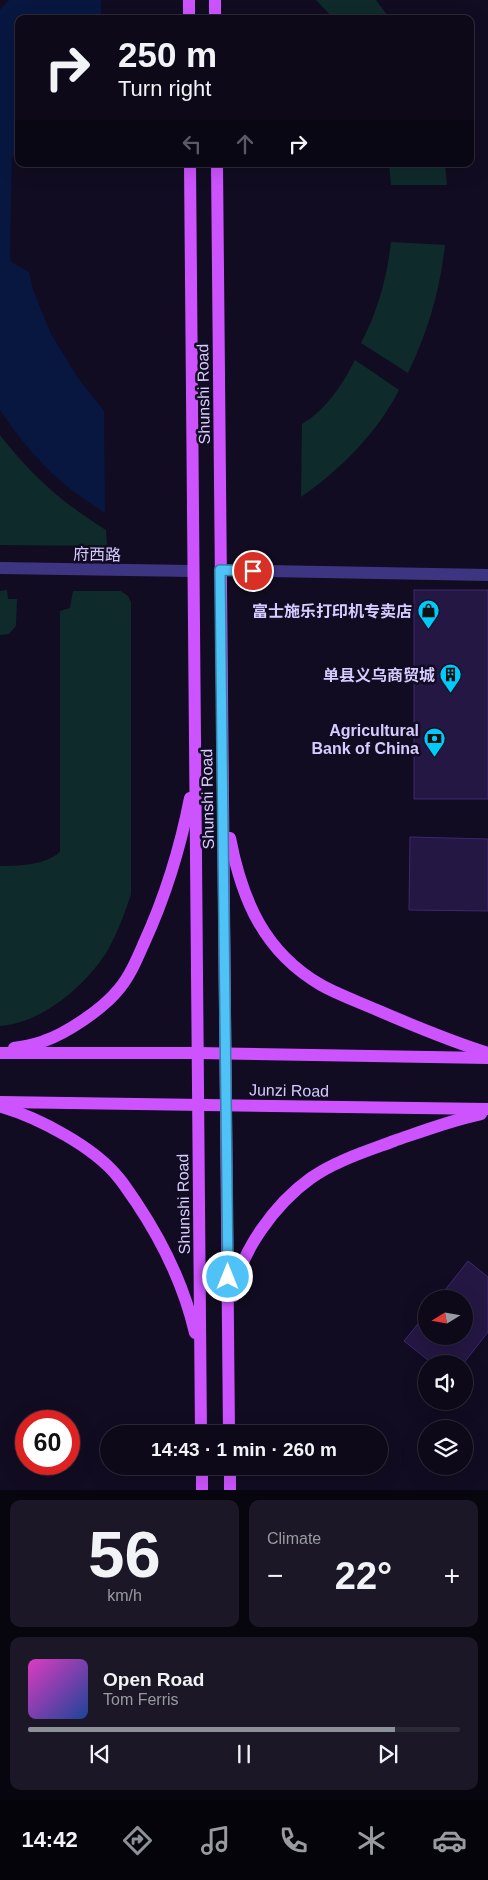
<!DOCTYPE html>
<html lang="en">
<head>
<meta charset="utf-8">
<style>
	body { margin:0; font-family:Arial,"Noto Sans SC",sans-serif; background:#1b1726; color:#f1f3f6; height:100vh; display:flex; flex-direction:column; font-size:19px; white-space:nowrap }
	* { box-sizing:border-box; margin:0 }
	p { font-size:16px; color:#9a9aa2 }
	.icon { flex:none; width:28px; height:28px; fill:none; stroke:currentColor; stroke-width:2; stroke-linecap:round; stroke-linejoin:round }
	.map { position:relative; height:1490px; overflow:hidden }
	.side { display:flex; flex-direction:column; gap:10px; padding:10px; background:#07050e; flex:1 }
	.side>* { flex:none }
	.hud { position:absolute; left:15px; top:15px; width:459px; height:152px; border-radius:10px; box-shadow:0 5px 20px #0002,0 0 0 1px #2d2a38; background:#0d0919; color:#f1f3f6; overflow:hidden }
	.needle { width:32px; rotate:259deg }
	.controls { position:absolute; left:418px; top:1290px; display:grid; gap:10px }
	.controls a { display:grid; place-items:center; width:55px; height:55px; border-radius:50%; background:#0d0919; box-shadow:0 5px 20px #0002,0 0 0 1px #2d2a38; font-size:25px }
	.speed { position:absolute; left:15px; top:1410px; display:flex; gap:10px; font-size:25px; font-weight:700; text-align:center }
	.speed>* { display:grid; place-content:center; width:65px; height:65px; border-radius:50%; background:#0d0919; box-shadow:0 5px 20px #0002,0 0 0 1px #2d2a38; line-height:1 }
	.speed .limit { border:8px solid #d22; background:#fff; color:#111 }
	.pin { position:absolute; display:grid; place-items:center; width:42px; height:42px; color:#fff; margin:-21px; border:2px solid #fff; border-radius:50%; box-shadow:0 1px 5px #0007 }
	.me { position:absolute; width:55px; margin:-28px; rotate:0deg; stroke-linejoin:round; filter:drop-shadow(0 0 4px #0008) }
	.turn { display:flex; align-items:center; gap:18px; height:105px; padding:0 20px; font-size:22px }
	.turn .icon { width:65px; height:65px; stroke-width:2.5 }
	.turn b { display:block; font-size:35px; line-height:42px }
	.lanes { display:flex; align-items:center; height:48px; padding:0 20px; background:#0003; justify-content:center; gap:25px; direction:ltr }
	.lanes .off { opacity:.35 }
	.big { font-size:38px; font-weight:700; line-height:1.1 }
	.side .widget { flex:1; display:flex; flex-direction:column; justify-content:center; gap:8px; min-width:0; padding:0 18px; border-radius:10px; background:#1b1726 }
	.side .dial { align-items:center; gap:0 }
	.dial b { font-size:65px; line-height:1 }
	.song { display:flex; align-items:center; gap:15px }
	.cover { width:60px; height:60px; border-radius:8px; background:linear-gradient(135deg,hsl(310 70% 55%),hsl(220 70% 35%)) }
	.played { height:5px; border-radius:2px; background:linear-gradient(90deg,#8c9099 85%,#2d2a38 85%) }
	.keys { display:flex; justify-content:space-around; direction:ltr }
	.heat { display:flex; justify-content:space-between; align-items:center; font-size:28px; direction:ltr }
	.side .tiles { flex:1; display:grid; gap:10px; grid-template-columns:1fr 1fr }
	.widget:last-child { grid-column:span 2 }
	.trip { position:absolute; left:100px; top:1425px; width:288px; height:50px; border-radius:25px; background:#0d0919; box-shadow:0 5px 20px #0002,0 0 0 1px #2d2a38; font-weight:700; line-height:50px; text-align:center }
	.dock { display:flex; height:80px; justify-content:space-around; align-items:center; background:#05040a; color:#9a9aa2 }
	.dock .icon { width:35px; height:35px }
	.dock .active { color:#8c9099 }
	.dock b { font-size:22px; color:#f1f3f6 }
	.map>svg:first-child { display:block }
	.green { fill:#0f2a2b }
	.water { fill:#07173f }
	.building { fill:#241743; stroke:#3d2870 }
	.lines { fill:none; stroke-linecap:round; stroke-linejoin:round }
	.minor { stroke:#3e3582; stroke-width:12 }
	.major { stroke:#cd53ff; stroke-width:12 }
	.route-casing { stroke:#337fa1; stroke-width:12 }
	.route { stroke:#4fc3f7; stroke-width:9 }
	.labels { text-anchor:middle; stroke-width:5; stroke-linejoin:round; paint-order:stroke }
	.street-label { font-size:16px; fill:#d6ccff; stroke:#110c21 }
	.poi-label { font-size:16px; font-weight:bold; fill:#d6ccff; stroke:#110c21; text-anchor:end }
</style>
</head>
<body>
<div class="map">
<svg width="488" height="1490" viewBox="0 0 488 1490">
	<rect width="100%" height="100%" fill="#110c21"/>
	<g class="green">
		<path d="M 316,0 L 376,0 L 390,19 L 334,19 Z"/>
		<path d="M 389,164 L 445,164 L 447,185 L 391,185 Z"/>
		<path d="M 391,242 L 445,245 C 440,290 428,332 408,373 L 361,343 C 378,311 387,277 391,242 Z"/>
		<path d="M 355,360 L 399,390 C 377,433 341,469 301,497 L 302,424 C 327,409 342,385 355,360 Z"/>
		<path d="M 0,435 C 33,477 60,501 106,530 L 107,546 L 0,545 Z"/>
		<path d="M 7,590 L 8,599 L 17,599 L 16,626 L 9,634 L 0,635 L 0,591 Z"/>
		<path d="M 73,591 L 121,591 L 128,596 L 131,602 L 131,894 C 125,913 118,931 109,948 C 88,984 43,1023 0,1026 L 0,866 C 20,866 45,865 60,852 L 60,611 L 70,608 Z"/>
	</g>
	<path class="water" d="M 9,0 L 101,0 L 101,19 L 19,19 L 19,152 L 12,157 L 10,253 L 11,262 L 29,272 L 33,290 L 51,334 L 78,378 L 104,411 L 105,513 C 95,506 83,499 73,491 C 44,469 20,440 0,410 L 0,10 Z"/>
	<g class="building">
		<rect x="414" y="590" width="74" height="209"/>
		<path d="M 410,837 L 488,839 L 488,911 L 409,910 Z"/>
		<path d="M 468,1261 L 488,1277 L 488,1332 L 463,1364 L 433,1364 L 404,1341 L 426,1314 L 426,1336 L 464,1336 L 464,1299 L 438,1299 Z"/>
	</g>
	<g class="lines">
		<g class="minor">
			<path d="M 0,568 L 193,571"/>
			<path d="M 220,570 L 488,575"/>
		</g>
		<g class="major">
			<path d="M 189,0 L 189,19"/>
			<path d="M 215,0 L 215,19"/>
			<path d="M 190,164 L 201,1434"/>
			<path d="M 217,164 L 229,1434"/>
			<path d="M 230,838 C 242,900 264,952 321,985 C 339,995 359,1002 377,1010 C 414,1026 450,1041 488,1053"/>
			<path d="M 14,1048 C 24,1046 35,1045 44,1041 C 67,1033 103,1009 119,989 C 130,976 137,959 144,943 C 166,895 180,849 190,798"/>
			<path d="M 0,1053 L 198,1053 L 488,1058"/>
			<path d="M 0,1102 L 488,1109"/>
			<path d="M 2,1107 C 39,1118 94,1147 118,1177 C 125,1185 130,1194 136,1202 C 164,1244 184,1285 195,1333"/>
			<path d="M 234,1296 C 238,1253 276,1203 311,1178 C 335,1161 367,1151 394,1141 C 423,1131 452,1120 481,1114"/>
			<path d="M 202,1466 L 202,1490"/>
			<path d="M 230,1466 L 230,1490"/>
		</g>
	</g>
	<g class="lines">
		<defs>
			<path id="route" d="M 228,1277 L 220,570 L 253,571"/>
		</defs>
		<use href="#route" class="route-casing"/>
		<use href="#route" class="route"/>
	</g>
	<defs>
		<symbol id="shop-pin" viewBox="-11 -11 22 30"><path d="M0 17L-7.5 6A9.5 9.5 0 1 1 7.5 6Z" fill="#00caf7" stroke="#110c21"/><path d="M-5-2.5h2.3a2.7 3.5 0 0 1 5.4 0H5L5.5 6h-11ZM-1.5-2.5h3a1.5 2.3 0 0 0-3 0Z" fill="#111"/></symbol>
		<symbol id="building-pin" viewBox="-11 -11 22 30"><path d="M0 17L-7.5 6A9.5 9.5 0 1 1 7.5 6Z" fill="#00caf7" stroke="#110c21"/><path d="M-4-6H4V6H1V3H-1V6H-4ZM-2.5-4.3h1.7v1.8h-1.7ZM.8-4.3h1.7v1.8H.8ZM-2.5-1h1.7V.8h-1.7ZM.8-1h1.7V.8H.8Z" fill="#111"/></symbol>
		<symbol id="bank-pin" viewBox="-11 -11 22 30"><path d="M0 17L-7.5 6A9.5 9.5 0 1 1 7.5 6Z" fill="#00caf7" stroke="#110c21"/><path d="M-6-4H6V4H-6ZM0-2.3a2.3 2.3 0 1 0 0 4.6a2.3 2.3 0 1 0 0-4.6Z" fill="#111"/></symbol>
	</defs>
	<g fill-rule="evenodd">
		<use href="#shop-pin" x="416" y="598" width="25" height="34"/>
		<use href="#building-pin" x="438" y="662" width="25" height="34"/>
		<use href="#bank-pin" x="422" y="726" width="25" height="34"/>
	</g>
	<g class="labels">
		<g class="street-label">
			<text transform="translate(203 394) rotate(-91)" y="6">Shunshi Road</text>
			<text transform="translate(97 554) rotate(1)" y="6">府西路</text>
			<text transform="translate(207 799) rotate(-91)" y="6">Shunshi Road</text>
			<text transform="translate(289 1090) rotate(1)" y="6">Junzi Road</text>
			<text transform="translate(183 1204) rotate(-91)" y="6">Shunshi Road</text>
		</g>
		<g class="poi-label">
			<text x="412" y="617">富士施乐打印机专卖店</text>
			<text x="435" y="681">单县义乌商贸城</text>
			<text x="419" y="736">Agricultural<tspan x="419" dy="18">Bank of China</tspan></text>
		</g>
	</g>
</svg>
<div class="controls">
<a><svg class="needle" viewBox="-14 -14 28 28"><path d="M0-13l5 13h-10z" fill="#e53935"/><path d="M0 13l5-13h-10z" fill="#9a9aa2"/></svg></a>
<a><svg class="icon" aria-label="sound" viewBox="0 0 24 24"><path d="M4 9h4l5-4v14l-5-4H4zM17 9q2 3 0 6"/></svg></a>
<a><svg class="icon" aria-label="layers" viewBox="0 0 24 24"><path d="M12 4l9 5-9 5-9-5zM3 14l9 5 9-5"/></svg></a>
</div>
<div class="speed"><div class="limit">60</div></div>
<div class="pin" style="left:253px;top:571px;background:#d93025"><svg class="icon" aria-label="arrive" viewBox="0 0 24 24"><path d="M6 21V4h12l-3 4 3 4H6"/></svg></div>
<svg class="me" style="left:228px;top:1277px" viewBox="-20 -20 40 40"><circle r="17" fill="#4fc3f7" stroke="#fff" stroke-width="3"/><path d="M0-11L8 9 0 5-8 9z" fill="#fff"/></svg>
<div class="trip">14:43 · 1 min · 260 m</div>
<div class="hud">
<div class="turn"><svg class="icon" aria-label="right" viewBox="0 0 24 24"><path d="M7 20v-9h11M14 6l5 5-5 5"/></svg><div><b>250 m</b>Turn right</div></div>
<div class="lanes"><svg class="icon off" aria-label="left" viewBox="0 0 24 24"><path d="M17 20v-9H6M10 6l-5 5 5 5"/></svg><svg class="icon off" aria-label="ahead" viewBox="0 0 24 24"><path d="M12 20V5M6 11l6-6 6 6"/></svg><svg class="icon" aria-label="right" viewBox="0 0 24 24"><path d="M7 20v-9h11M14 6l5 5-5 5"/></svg></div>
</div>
</div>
<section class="side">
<div class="tiles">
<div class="widget dial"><b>56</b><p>km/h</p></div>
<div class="widget"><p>Climate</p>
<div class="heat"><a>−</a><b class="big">22°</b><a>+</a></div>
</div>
<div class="widget">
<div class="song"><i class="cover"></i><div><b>Open Road</b><p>Tom Ferris</p></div></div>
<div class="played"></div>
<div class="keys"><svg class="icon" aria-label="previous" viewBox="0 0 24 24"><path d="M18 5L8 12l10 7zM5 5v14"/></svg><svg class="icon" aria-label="pause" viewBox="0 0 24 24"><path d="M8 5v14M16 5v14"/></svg><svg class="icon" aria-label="next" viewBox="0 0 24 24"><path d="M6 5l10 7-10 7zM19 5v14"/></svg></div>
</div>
</div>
</section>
<nav class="dock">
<b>14:42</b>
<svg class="icon active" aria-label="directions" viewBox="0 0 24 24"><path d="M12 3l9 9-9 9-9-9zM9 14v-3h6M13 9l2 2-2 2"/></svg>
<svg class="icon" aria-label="music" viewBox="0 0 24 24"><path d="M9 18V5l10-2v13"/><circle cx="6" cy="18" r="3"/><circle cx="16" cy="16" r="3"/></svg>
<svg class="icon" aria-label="phone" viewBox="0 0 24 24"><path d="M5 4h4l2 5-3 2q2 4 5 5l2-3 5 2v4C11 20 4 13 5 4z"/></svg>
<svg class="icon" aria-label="climate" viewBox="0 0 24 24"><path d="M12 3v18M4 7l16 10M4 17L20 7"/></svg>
<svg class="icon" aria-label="car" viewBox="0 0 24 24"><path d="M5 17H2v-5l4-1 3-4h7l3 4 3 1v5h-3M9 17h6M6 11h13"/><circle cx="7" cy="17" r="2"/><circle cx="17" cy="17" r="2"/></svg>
</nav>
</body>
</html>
